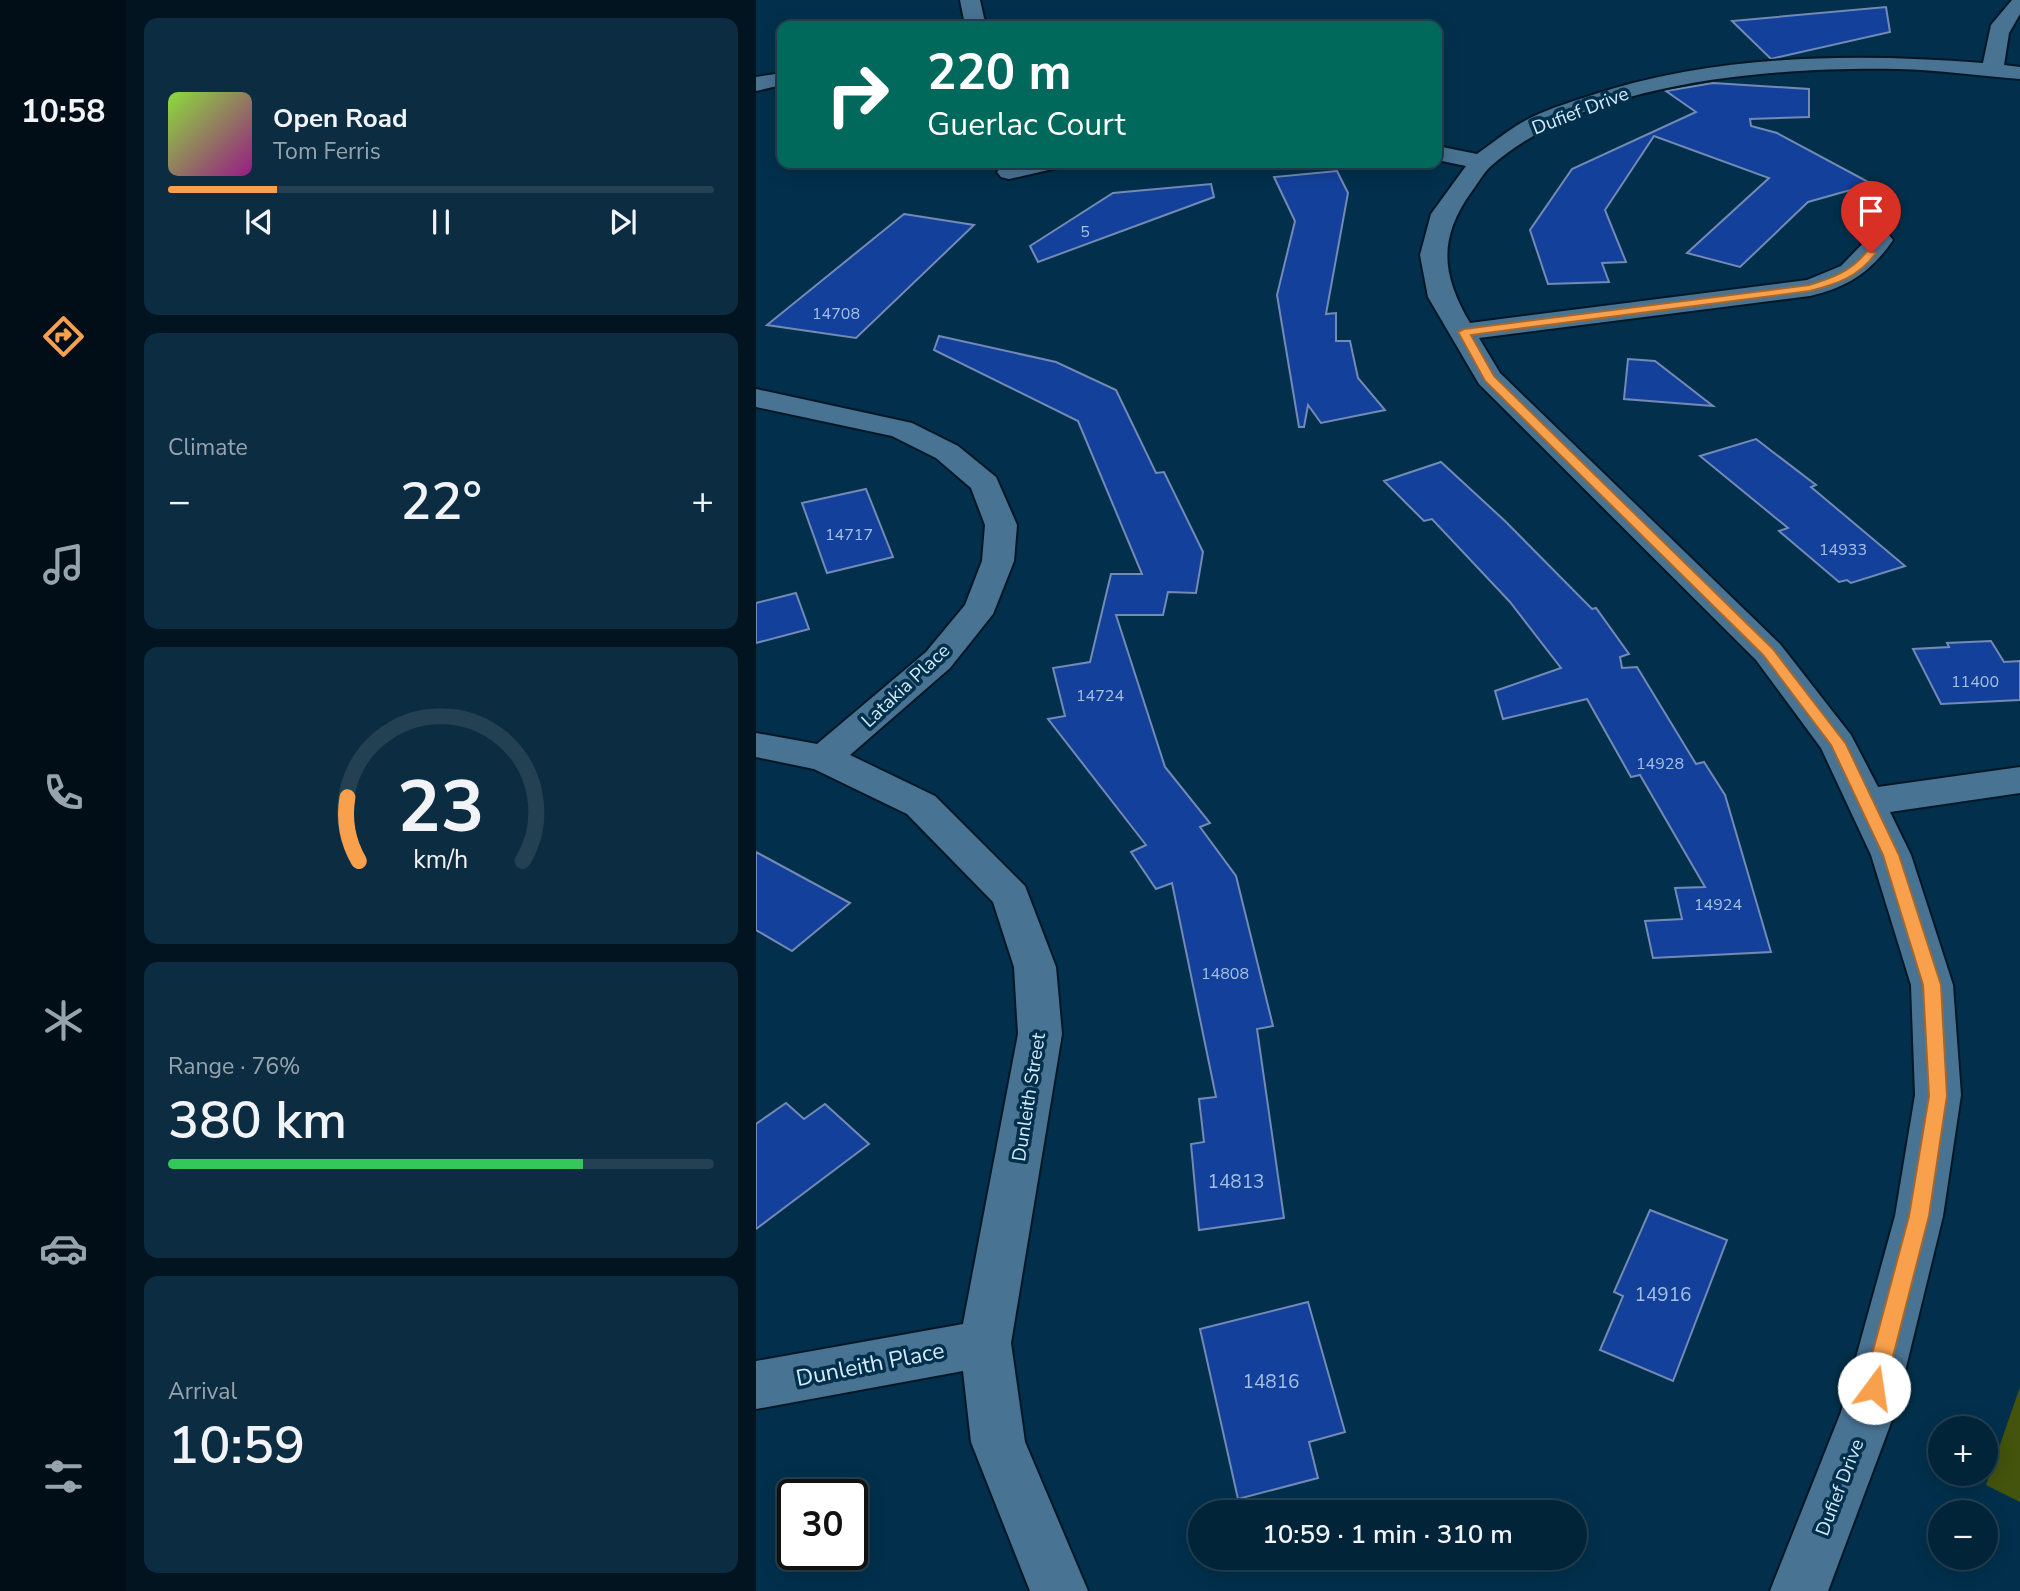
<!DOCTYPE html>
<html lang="en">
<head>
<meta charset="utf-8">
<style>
	body { margin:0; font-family:"Nunito Sans",sans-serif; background:#0c2c41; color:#f1f3f6; height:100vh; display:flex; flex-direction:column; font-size:26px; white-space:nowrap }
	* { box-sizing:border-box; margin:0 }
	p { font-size:23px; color:#96a4ae }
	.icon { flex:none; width:38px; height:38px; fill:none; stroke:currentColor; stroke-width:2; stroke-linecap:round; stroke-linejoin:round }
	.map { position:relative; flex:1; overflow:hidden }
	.details { display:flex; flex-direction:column; gap:18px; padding:18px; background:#01141f; width:630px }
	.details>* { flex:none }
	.hud { position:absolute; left:21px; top:21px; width:665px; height:147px; border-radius:14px; box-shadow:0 4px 18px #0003,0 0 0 2px #234153; background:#00695c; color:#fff; overflow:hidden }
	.buttons { position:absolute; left:1172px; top:1416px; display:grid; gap:14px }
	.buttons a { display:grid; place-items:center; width:70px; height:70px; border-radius:50%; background:#022439; box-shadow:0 4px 18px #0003,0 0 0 2px #234153; font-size:35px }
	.speed { position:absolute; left:21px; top:1479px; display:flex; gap:14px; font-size:35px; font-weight:700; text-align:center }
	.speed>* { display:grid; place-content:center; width:91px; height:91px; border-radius:50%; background:#022439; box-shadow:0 4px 18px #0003,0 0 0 2px #234153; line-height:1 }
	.speed .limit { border:4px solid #111; border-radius:10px; background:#fff; color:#111 }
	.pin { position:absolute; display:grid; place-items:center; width:60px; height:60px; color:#fff; margin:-72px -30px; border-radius:50% 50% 50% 0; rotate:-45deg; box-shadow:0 0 7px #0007 }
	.pin .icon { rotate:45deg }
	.me { position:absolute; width:77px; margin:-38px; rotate:14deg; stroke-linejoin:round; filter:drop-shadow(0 0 5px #0008) }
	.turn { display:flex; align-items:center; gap:24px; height:147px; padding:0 35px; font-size:32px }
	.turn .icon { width:91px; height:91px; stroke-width:2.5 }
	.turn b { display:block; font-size:49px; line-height:60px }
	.big { font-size:52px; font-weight:600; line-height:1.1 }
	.details .widget { flex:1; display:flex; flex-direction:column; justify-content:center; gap:10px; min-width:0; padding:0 24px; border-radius:14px; background:#0c2c41 }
	.details .dial { align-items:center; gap:0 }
	.dial svg { height:182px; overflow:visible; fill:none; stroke:#234153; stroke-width:7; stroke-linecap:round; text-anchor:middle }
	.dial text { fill:#f1f3f6; stroke:none }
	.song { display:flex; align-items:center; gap:21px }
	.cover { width:84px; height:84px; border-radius:10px; background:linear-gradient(135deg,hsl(90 70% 55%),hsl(310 70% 35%)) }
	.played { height:7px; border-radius:4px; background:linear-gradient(90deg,#f8a04b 20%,#234153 20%) }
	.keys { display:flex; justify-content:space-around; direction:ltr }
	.heat { display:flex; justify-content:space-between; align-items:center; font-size:38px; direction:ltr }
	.charge { height:10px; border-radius:5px; background:linear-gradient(90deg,#34c759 76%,#234153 0) }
	.trip { position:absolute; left:432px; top:1500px; width:399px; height:70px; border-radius:35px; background:#022439; box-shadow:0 4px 18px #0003,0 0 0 2px #234153; font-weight:600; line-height:70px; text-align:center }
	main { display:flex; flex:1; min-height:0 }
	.tab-bar { display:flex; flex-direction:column; width:126px; justify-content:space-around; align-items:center; background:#010e17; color:#96a4ae }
	.tab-bar .icon { width:49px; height:49px }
	.tab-bar .active { color:#f8a04b }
	.tab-bar b { font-size:32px; color:#f1f3f6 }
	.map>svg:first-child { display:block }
	.green { fill:#44540c }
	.building { fill:#13409b; stroke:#738ab4; stroke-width:2 }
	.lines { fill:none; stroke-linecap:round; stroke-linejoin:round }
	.street-casing { stroke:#021726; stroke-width:4 }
	.street { fill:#497393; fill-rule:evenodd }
	.route { fill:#f8a04b; stroke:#a16831; stroke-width:2 }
	.labels { text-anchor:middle; stroke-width:7; stroke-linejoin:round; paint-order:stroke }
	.number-label { font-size:16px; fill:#a4c0e4 }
	.street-label { font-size:19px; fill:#d4ebfd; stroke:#02304c }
	.near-number-label { font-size:19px; fill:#a4c0e4 }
	.near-street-label { font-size:23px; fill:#d4ebfd; stroke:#02304c }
</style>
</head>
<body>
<main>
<nav class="tab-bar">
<b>10:58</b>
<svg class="icon active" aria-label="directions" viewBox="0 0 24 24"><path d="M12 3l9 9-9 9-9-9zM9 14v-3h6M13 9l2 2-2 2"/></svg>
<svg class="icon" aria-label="music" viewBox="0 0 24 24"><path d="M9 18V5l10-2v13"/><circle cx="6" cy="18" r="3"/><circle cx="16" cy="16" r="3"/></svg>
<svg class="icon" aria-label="phone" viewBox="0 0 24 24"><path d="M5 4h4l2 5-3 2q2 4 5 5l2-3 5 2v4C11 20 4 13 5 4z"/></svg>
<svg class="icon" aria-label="climate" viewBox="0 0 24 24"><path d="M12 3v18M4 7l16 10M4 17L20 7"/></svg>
<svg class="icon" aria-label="car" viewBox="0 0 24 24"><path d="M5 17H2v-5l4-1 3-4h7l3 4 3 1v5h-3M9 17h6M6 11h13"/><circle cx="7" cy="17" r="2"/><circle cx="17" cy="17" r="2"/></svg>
<svg class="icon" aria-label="filters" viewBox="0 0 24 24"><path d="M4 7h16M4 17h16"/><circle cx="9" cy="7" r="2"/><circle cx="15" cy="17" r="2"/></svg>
</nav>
<section class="details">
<div class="widget">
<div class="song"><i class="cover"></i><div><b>Open Road</b><p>Tom Ferris</p></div></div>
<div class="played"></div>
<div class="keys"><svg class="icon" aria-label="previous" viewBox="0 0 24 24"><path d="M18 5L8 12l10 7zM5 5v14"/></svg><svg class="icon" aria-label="pause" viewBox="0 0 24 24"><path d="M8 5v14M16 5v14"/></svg><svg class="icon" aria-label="next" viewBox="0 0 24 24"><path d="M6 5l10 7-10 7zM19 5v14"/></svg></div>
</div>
<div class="widget"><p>Climate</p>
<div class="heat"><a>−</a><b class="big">22°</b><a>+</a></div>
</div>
<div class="widget dial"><svg viewBox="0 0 100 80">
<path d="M14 69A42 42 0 1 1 86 69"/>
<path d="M14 69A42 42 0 0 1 9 41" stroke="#f8a04b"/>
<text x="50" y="56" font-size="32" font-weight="700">23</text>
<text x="50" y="72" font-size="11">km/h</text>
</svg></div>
<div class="widget"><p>Range · 76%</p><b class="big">380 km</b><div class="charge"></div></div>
<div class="widget"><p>Arrival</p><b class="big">10:59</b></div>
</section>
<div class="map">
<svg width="1264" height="1591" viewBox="0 0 1264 1591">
	<rect width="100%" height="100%" fill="#02304c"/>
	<path class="green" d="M 1264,1387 L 1264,1502 L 1230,1485 Z"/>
	<g class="building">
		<path d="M 1130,7 L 1134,32 L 1019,58 L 1015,59 L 976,21 Z"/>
		<path d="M 957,83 L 1053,89 L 1053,117 L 994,119 L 995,126 L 1021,133 L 1116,184 L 1052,202 L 984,267 L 931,253 L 1013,178 L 898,136 L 849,210 L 870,262 L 846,263 L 853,282 L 792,284 L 774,230 L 816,169 L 940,112 L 910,91 Z"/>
		<path d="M 581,171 L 592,193 L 570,314 L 580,313 L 580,341 L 594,341 L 602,378 L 629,410 L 565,423 L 552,405 L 548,427 L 543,427 L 521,295 L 539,221 L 518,177 Z"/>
		<path d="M 455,184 L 458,197 L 282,262 L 274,246 L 357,193 Z"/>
		<path d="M 148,214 L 218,225 L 100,338 L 11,325 Z"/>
		<path d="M 183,336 L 300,362 L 360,390 L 400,473 L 408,472 L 447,552 L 440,593 L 412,592 L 407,615 L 360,615 L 409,767 L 454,823 L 444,827 L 480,876 L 517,1026 L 501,1029 L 528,1218 L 443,1230 L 435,1144 L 448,1142 L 443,1099 L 460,1097 L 416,883 L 400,889 L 375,852 L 390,845 L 292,719 L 309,716 L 297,668 L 334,662 L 355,574 L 386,574 L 322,421 L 178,350 Z"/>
		<path d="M 872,359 L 899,361 L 957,406 L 868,399 Z"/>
		<path d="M 1000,439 L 1060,485 L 1055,487 L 1149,566 L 1095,583 L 1091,580 L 1083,582 L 1023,531 L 1032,528 L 944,456 Z"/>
		<path d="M 685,462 L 749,521 L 836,609 L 840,608 L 873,654 L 864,657 L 866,668 L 881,667 L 940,764 L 948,762 L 969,795 L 1015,952 L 897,958 L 889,921 L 926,919 L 919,888 L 949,887 L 884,775 L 875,777 L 831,699 L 747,719 L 739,691 L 805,668 L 754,602 L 676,519 L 668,521 L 628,481 Z"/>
		<path d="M 110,489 L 137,557 L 71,573 L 46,503 Z"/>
		<path d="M 40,593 L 53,629 L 0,643 L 0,603 Z"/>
		<path d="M 1235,641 L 1248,662 L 1264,661 L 1264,700 L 1185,704 L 1157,649 L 1193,647 L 1191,643 Z"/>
		<path d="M 0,852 L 94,903 L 36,951 L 0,930 Z"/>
		<path d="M 30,1103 L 48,1119 L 69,1104 L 113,1144 L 0,1229 L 0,1124 Z"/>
		<path d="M 894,1210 L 971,1240 L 917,1381 L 844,1350 L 867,1296 L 858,1292 Z"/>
		<path d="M 552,1302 L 589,1432 L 553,1442 L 562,1478 L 482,1499 L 444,1329 Z"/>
	</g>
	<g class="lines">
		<defs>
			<g id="street">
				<path d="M 204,0 L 224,0 L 228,18 L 234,26 L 213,26 L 208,20 Z"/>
				<path d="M 1256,0 L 1264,0 L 1264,14 L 1253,33 L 1248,65 L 1264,67 L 1264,79 C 1224,76 1182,70 1142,69 C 1017,67 833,80 735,166 C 728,172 722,183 716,191 C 682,238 685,274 714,323 L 1051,280 L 1085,266 L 1115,235 L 1124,232 L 1133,235 L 1137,240 C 1115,272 1092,287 1054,296 L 723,338 L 744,373 L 1024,644 L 1095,735 L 1122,787 L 1264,767 L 1264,793 L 1134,812 L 1155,855 L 1197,985 L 1205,1095 L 1187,1216 L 1139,1412 L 1072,1591 L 1014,1591 L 1085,1412 L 1139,1216 L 1159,1095 L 1155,985 L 1115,855 L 1065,748 L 1000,660 L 723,384 L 672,297 L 664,255 L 675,214 L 710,166 L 681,160 L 681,146 L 721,154 C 734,145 746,135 760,126 C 782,112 809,104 833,96 C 960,54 1096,53 1227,63 L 1235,25 Z"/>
				<path d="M 26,73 L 26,85 L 0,91 L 0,77 Z"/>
				<path d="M 263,163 L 305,163 L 301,168 L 253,179 L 245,177 L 241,172 L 245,167 Z"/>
				<path d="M 0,389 L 156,423 L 202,446 L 240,477 L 261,525 L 258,561 L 237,614 L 194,668 L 94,755 L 179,796 L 269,886 L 300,967 L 306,1034 L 255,1343 L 269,1442 L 332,1591 L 274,1591 L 215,1442 L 207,1371 L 0,1409 L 0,1361 L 207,1324 L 262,1034 L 258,967 L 237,902 L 151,814 L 58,769 L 0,757 L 0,733 L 61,744 L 170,652 L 209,605 L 226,561 L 229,525 L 215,488 L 180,458 L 136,436 L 0,407 Z"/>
			</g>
		</defs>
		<use href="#street" class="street-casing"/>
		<use href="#street" class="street"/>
	</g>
	<path class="route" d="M 1111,251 L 1120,253 C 1103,277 1081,284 1054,291 L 715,335 L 738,376 L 1017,649 L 1090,744 L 1143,855 L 1185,985 L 1191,1096 L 1173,1216 L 1129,1388 L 1126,1396 L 1118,1399 L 1110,1396 L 1107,1388 L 1153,1216 L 1173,1096 L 1167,985 L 1127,855 L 1075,745 L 1007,655 L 729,381 L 702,332 L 708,329 L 1053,285 C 1076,278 1096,271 1111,251 Z"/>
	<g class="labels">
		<g class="number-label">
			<text x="329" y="237">5</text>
			<text x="80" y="319">14708</text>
			<text x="93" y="540">14717</text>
			<text x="1087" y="555">14933</text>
			<text x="1219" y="687">11400</text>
			<text x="344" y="701">14724</text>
			<text x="904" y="769">14928</text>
			<text x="962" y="910">14924</text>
			<text x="469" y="979">14808</text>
		</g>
		<g class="street-label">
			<text transform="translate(824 110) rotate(-21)" y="7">Dufief Drive</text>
			<text transform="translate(149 685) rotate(-43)" y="7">Latakia Place</text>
			<text transform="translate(272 1097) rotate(-81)" y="7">Dunleith Street</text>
			<text transform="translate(1083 1487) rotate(-69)" y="7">Dufief Drive</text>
		</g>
		<g class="near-number-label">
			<text x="480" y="1188">14813</text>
			<text x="907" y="1301">14916</text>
			<text x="515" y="1388">14816</text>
		</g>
		<g class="near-street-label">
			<text transform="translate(114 1364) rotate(-11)" y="8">Dunleith Place</text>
		</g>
	</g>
</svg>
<div class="buttons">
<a>+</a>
<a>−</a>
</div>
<div class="speed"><div class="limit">30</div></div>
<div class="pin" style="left:1115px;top:253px;background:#d93025"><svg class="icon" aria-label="arrive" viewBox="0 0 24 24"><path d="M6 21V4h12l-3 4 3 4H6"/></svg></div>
<svg class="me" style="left:1118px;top:1388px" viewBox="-20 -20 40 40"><circle r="19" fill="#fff"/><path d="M0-13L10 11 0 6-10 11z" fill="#f8a04b"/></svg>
<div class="trip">10:59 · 1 min · 310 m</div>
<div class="hud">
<div class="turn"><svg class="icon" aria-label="right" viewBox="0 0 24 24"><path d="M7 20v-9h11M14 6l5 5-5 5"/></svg><div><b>220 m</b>Guerlac Court</div></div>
</div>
</div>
</main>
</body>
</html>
